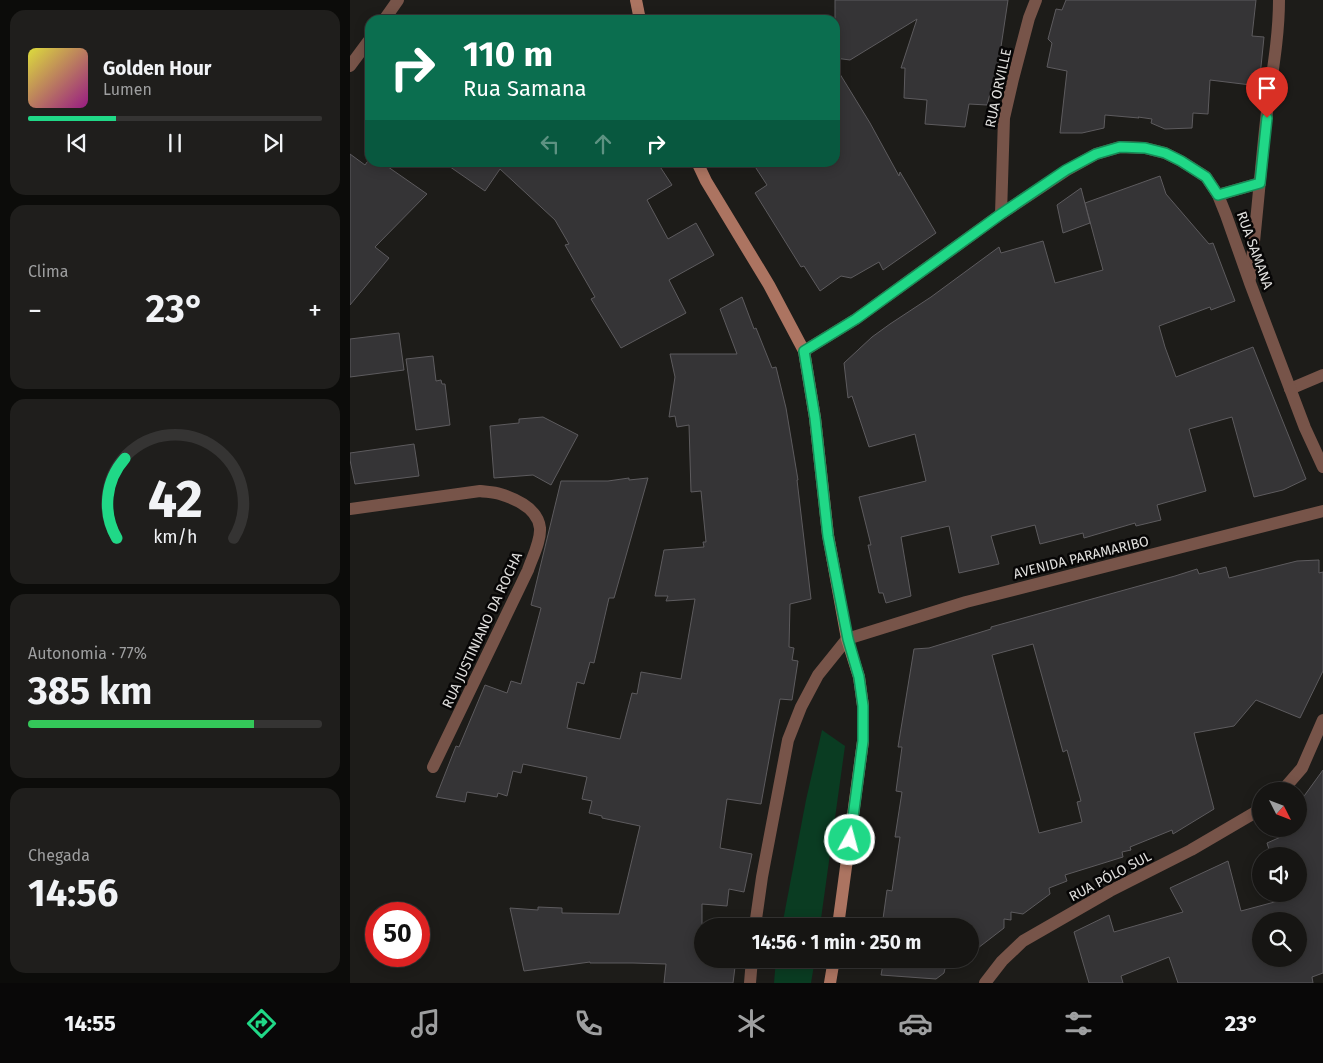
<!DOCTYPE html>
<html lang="pt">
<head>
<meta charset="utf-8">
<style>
	body { margin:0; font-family:"Fira Sans",sans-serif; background:#1f1e1c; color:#f1f3f6; height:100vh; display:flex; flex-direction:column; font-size:19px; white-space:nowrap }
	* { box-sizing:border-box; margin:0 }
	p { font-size:16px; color:#9e9fa0 }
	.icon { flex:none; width:28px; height:28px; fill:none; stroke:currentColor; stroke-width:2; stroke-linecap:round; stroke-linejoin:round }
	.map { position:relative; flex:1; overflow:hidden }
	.sheet { display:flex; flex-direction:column; gap:10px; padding:10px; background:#0c0c0a; width:350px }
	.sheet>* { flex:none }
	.guide { position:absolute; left:15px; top:15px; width:475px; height:152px; border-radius:15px; box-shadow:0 2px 12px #0003,0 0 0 1px #353433; background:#0b6e4f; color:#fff; overflow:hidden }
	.needle { width:32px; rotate:132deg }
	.tools { position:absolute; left:902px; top:782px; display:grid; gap:10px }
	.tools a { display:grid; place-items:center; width:55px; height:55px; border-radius:50%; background:#161513; box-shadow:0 2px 12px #0003,0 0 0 1px #353433; font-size:25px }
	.speed { position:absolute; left:15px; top:902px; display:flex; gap:10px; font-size:25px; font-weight:700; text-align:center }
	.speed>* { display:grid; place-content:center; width:65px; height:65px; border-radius:50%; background:#161513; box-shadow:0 2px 12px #0003,0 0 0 1px #353433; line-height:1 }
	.speed .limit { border:8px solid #d22; background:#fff; color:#111 }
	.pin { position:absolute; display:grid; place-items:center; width:42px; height:42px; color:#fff; margin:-51px -21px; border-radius:50% 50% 50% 0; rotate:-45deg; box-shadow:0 0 5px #0007 }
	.pin .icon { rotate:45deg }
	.me { position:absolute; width:55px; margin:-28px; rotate:7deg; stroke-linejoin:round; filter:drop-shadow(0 0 4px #0008) }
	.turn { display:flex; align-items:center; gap:18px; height:105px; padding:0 15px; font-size:22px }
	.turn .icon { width:65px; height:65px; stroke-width:2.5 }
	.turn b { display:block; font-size:35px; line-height:42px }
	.lanes { display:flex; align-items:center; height:48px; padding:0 15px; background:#0003; justify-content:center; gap:25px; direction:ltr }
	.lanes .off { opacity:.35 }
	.big { font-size:38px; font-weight:700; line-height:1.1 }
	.sheet .tile { flex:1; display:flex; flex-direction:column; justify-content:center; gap:8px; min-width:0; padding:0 18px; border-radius:15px; background:#1f1e1c }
	.sheet .dial { align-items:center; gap:0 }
	.dial svg { height:130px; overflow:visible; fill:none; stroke:#353433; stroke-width:7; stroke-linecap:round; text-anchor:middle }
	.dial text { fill:#f1f3f6; stroke:none }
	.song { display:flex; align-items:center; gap:15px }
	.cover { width:60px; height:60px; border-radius:8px; background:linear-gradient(135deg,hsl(60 70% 55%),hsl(310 70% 35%)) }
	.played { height:5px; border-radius:2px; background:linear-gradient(90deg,#20d887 30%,#353433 30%) }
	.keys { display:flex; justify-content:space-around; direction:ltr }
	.heat { display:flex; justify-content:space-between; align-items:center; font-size:28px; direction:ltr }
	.charge { height:8px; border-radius:4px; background:linear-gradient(90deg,#34c759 77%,#353433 0) }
	.trip { position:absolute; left:344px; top:918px; width:285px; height:50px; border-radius:25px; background:#161513; box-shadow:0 2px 12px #0003,0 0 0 1px #353433; font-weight:700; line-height:50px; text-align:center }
	.menu { display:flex; height:80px; justify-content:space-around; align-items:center; background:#090808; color:#9e9fa0 }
	.menu .icon { width:35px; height:35px }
	.menu .active { color:#20d887 }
	.menu b { font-size:22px; color:#f1f3f6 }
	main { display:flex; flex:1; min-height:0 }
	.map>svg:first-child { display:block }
	.green { fill:#0a3c22 }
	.building { fill:#353436; stroke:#5d5b5e; fill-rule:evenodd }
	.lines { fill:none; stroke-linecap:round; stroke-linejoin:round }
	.service { stroke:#775449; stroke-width:12 }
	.minor { stroke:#775449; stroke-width:12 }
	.secondary { stroke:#ac7461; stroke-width:12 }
	.route-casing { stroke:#158c58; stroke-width:12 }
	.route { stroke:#20d887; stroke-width:9 }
	.labels { text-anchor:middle; stroke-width:5; stroke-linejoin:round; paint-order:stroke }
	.street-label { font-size:14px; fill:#e0dfdd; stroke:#070606 }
</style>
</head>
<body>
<main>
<section class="sheet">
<div class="tile">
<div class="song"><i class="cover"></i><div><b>Golden Hour</b><p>Lumen</p></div></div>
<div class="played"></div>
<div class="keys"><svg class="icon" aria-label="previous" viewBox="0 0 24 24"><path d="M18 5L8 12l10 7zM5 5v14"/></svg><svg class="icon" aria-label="pause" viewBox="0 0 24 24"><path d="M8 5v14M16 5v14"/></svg><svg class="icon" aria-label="next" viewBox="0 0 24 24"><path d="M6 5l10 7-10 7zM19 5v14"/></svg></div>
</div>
<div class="tile"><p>Clima</p>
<div class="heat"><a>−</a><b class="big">23°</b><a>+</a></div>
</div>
<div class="tile dial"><svg viewBox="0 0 100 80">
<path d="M14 69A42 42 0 1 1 86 69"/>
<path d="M14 69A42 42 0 0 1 19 20" stroke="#20d887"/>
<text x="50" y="56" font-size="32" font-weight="700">42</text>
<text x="50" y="72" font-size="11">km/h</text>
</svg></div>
<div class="tile"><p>Autonomia · 77%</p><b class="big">385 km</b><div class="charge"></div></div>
<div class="tile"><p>Chegada</p><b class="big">14:56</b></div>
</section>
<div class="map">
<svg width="973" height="983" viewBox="0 0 973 983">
	<rect width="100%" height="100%" fill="#1d1c19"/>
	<g class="green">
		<path d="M 472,730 L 495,746 L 470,926 L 432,926 L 456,800 Z"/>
		<path d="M 426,959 L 465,959 L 461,983 L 424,983 Z"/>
	</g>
	<g class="building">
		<path d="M 485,0 L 658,0 L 649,60 L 637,105 L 619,104 L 615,127 L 575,124 L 577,100 L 554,98 L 555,68 L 551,68 L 567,19 L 500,60 L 485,58 Z"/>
		<path d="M 716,0 L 906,0 L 902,36 L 914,37 L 909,86 L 860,80 L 858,114 L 843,113 L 842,128 L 815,129 L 801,123 L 802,119 L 788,117 L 789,118 L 755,115 L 754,128 L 732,133 L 710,133 L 717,71 L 697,67 L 702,43 L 698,39 L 706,9 L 712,10 Z"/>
		<path d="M 485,66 L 520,123 L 549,176 L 550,172 L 586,233 L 533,270 L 529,262 L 501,278 L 491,276 L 470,291 L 454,266 L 451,267 L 405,193 L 417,185 L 402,162 L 485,162 Z"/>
		<path d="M 0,154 L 15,165 L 20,158 L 20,162 L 31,162 L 77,194 L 25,247 L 39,258 L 0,305 Z"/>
		<path d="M 93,162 L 307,162 L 322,185 L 297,200 L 318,239 L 346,223 L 364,255 L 319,280 L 336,313 L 271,348 L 241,299 L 245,297 L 215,245 L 219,244 L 205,220 L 150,169 L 135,191 Z"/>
		<path d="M 810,176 L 816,194 L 859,244 L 863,243 L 885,301 L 861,310 L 860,307 L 809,326 L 815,347 L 826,377 L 903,347 L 956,479 L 933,490 L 904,497 L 882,417 L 839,429 L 856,491 L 807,505 L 811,520 L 786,526 L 785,523 L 734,538 L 733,533 L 690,544 L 685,525 L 641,536 L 649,564 L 609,573 L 599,526 L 551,537 L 561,596 L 536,603 L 533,593 L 529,593 L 518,545 L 521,545 L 509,497 L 576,481 L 565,434 L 519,447 L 502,396 L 498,398 L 494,363 L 522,337 L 540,324 L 581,297 L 649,247 L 651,253 L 693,241 L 705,283 L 753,270 L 735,203 Z"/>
		<path d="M 731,188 L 740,223 L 713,233 L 707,205 Z"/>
		<path d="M 392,297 L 404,329 L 406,328 L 422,368 L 426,367 L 436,408 L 448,480 L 447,480 L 461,599 L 440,604 L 439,647 L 444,648 L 442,660 L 448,661 L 442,700 L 430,699 L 411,804 L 377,799 L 370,848 L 402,854 L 394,892 L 379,889 L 377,906 L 352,904 L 352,959 L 386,959 L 383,983 L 314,983 L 316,964 L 283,963 L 240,963 L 240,962 L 174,971 L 160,908 L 188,910 L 188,907 L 212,908 L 212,913 L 269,914 L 290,826 L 252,818 L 252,816 L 239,813 L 242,801 L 232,799 L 237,777 L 173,764 L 171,773 L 163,771 L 157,796 L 148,793 L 147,797 L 117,792 L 115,802 L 86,797 L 106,746 L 109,747 L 135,685 L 157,693 L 161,681 L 171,684 L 191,608 L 181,605 L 211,481 L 258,481 L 279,478 L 279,480 L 298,478 L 264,598 L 259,598 L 244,663 L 240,662 L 234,684 L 227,682 L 217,728 L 270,739 L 282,693 L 287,694 L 291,672 L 331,679 L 345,599 L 316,601 L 318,596 L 305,596 L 314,550 L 354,547 L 353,542 L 356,542 L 351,491 L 341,492 L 339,425 L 327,427 L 325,416 L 319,417 L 325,377 L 320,354 L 387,354 L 370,309 Z"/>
		<path d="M 49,333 L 54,370 L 0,377 L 0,339 Z"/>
		<path d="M 83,356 L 86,381 L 91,380 L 92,384 L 95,384 L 100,425 L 66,430 L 56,359 Z"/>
		<path d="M 193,417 L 228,435 L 201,485 L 183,475 L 144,478 L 140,426 L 169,423 L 169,419 Z"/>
		<path d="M 64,444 L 69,476 L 5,484 L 0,460 L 0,453 Z"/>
		<path d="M 969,560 L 969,573 L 973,572 L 973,671 L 950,718 L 906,700 L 884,726 L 844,733 L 864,809 L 823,834 L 822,830 L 780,847 L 781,850 L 772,852 L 773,857 L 715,875 L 717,881 L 699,888 L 700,894 L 673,914 L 661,912 L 661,920 L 654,919 L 654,928 L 628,948 L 620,947 L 620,926 L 532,926 L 537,890 L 542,891 L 550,837 L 545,837 L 552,792 L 546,791 L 552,747 L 548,747 L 564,649 L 579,648 L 641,629 L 641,627 L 825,576 L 847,569 L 849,574 L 876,567 L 879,578 L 947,561 ZM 683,644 L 713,752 L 717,750 L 731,801 L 727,802 L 732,822 L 689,833 L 642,655 Z"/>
		<path d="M 973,770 L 973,973 L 962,977 L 963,983 L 828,983 L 819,957 L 771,976 L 773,983 L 739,983 L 724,932 L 759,915 L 764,932 L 833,912 L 820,888 L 878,861 L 891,911 L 932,900 L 930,894 L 949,894 L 949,856 L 921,856 L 917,843 L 949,829 L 949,803 ZM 911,921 L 949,921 L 949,959 L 911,959 Z"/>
		<path d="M 534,959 L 600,959 L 599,965 L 596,964 L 594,973 L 586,979 L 531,975 Z"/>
	</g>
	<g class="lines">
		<path class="service" d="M 940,389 L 973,375"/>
		<g class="minor">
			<path d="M 34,20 L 48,0"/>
			<path d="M 0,66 L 20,39"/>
			<path d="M 868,195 L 910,183"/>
			<path d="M 651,214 L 654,118 L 663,79 L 679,18 L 686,0"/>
			<path d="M 900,278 C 907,220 911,161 918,103 C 923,69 929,34 929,0"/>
			<path d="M 454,351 L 506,319 L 651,214 L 717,170 L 746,154 L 770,147 L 795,148 L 815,153 L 831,161 L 850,173 L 856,177 L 868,195 L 876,215 L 900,283 L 955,428 L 973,467"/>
			<path d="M 0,509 L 130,491 C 136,492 144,492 150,494 C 166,499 188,509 190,528 C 191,541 182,558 178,570 L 83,767"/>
			<path d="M 932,791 L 952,768 L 973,720"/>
			<path d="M 405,926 L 412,877 L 438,740 L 451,707 L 468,675 L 497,639 L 616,602 L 973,511"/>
			<path d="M 400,983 L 402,959"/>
			<path d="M 635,983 L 652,961 L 673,941 L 760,891 L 841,850 L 911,809"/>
		</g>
		<g class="secondary">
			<path d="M 286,0 L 290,20"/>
			<path d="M 347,162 L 356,181 L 419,285 L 454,351 L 465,418 L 478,535 L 497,639 L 509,677 L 513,706 L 513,741 L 488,926"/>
			<path d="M 480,983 L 484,959"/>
		</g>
	</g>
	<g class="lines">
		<defs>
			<path id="route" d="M 500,840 L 513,741 L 513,706 L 509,677 L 498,639 L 478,536 L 465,418 L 454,351 L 506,319 L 651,214 L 716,170 L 746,154 L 770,147 L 795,148 L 815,153 L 831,161 L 856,177 L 868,195 L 910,183 L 917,118"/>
		</defs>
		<use href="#route" class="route-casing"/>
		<use href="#route" class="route"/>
	</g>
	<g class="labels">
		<g class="street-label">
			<text transform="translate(648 88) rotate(-78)" y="5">RUA ORVILLE</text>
			<text transform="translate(905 250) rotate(70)" y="5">RUA SAMANA</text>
			<text transform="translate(731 557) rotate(-14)" y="5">AVENIDA PARAMARIBO</text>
			<text transform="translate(132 630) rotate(-65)" y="5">RUA JUSTINIANO DA ROCHA</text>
			<text transform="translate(760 876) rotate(-28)" y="5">RUA PÓLO SUL</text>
		</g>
	</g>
</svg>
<div class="tools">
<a><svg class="needle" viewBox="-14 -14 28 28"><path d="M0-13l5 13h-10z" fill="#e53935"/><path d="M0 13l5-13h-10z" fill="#9e9fa0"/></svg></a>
<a><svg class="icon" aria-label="sound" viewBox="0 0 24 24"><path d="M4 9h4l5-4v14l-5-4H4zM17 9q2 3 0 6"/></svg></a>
<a><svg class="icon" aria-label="search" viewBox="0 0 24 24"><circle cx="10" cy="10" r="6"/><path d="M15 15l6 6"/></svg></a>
</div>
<div class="speed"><div class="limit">50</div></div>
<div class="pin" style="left:917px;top:118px;background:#d93025"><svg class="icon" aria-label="arrive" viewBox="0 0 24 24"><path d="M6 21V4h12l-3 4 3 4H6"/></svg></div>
<svg class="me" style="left:500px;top:840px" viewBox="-20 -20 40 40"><circle r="17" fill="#20d887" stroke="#fff" stroke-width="3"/><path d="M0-11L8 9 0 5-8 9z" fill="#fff"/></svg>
<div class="trip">14:56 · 1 min · 250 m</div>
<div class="guide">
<div class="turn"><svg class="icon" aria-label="right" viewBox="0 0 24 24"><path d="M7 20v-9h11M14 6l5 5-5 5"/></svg><div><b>110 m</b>Rua Samana</div></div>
<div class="lanes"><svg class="icon off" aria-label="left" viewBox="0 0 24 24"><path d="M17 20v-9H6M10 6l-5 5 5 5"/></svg><svg class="icon off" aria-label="ahead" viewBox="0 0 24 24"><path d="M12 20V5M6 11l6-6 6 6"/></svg><svg class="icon" aria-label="right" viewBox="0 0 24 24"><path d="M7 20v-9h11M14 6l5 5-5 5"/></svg></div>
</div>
</div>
</main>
<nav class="menu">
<b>14:55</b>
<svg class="icon active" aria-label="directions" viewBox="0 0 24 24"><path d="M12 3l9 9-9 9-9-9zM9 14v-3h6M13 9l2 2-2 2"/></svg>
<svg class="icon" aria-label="music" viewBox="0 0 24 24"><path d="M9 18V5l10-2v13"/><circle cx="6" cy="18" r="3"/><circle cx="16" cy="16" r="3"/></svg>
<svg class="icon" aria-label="phone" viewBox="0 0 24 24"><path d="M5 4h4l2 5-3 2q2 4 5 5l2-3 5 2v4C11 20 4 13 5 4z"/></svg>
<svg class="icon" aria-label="climate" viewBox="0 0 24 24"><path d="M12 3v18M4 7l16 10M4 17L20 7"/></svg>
<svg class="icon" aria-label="car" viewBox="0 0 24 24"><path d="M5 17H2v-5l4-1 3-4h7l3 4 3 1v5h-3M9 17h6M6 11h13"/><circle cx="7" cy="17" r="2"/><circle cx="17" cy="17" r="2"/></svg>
<svg class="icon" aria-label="filters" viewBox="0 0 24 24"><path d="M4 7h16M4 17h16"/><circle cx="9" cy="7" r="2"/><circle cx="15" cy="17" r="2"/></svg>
<b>23°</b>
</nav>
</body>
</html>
